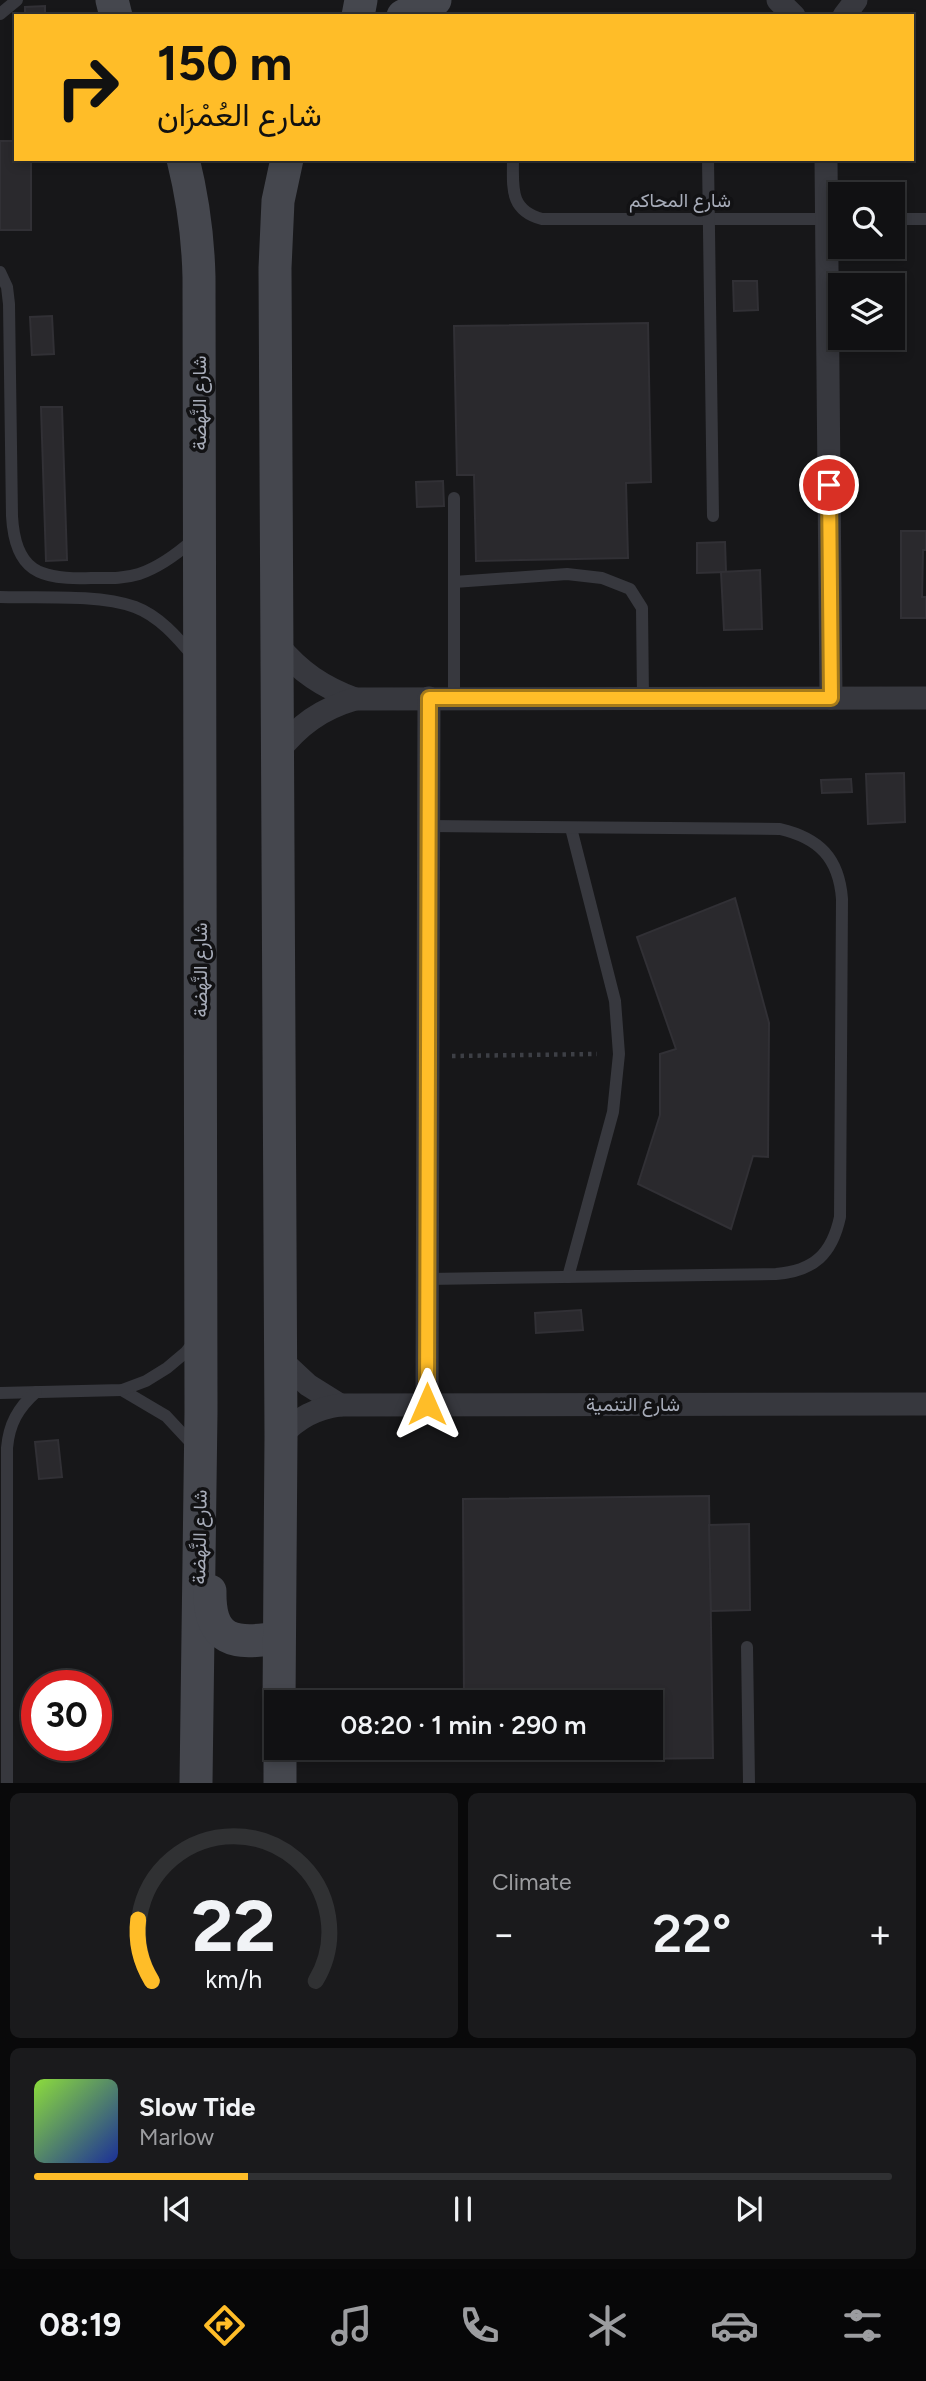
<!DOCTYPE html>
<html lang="en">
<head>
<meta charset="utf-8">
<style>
	body { margin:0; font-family:Figtree,Vazirmatn,sans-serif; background:#1a1a1c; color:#f1f3f6; height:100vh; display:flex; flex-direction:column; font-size:26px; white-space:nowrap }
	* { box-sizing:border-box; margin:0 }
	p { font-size:23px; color:#9c9da0 }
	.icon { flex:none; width:38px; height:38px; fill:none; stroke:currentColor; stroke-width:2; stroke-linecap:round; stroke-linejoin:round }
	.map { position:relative; height:1783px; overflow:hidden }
	.details { display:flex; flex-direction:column; gap:10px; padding:10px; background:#09090a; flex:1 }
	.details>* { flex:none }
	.banner { position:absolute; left:14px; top:14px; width:900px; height:147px; border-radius:0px; box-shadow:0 4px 10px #0003,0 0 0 2px #303133; background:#ffbd28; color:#111; overflow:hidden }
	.controls { position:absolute; left:828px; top:182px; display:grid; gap:14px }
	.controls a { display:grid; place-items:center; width:77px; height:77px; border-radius:0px; background:#111113; box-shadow:0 4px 10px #0003,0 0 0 2px #303133; font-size:35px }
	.speed { position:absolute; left:21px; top:1670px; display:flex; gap:14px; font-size:35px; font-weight:700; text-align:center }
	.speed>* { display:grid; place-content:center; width:91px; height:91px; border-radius:50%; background:#111113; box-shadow:0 4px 10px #0003,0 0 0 2px #303133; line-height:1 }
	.speed .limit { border:10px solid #d22; background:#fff; color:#111 }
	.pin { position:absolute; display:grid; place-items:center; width:60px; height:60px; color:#fff; margin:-30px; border:4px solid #fff; border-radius:50%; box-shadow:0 2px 7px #0007 }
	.me { position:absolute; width:77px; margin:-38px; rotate:0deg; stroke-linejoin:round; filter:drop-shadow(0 0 5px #0008) }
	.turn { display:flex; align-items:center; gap:24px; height:147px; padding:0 28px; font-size:32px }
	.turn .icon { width:91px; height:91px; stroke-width:2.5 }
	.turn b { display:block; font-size:49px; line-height:60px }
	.big { font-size:52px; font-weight:600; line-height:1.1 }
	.details .tile { flex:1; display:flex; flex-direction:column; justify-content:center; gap:10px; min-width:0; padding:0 24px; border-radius:10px; background:#1a1a1c }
	.details .dial { align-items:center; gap:0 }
	.dial svg { height:182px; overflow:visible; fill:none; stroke:#303133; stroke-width:7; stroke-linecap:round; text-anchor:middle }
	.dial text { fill:#f1f3f6; stroke:none }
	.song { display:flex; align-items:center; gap:21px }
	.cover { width:84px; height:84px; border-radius:10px; background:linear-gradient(135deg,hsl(90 70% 55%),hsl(230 70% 35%)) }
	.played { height:7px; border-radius:4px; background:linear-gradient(90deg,#ffbd28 25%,#303133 25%) }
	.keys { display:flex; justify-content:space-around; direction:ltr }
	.heat { display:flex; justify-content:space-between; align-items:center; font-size:38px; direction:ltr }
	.details .tiles { flex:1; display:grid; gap:10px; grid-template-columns:1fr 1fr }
	.tile:last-child { grid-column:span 2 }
	.trip { position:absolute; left:264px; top:1690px; width:399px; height:70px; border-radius:0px; background:#111113; box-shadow:0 4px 10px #0003,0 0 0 2px #303133; font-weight:600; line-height:70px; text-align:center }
	.tab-bar { display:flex; height:112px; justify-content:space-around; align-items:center; background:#070708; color:#9c9da0 }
	.tab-bar .icon { width:49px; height:49px }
	.tab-bar .active { color:#ffbd28 }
	.tab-bar b { font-size:32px; color:#f1f3f6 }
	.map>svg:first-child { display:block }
	.building { fill:#2a292d; stroke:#313035; stroke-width:2 }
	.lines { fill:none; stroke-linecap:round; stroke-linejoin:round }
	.path { stroke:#3d3f45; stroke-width:4.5; stroke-dasharray:3.5 5; stroke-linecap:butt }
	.lane { stroke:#37383e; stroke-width:12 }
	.street { stroke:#37383e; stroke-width:23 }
	.secondary { stroke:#45474e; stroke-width:33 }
	.route-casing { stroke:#a67b1a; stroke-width:18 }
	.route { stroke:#ffbd28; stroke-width:12 }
	.labels { text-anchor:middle; stroke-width:7; stroke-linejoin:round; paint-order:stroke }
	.street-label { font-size:19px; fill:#a8adba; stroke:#121214 }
</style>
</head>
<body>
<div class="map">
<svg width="926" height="1783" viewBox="0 0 926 1783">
	<rect width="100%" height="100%" fill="#171719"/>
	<g class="building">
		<path d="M 45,6 L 45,16 L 25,16 L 25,7 Z"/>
		<path d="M 0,141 L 16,141 L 16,159 L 31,159 L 31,230 L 0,230 Z"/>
		<path d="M 733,281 L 757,281 L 758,310 L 734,311 Z"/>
		<path d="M 52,316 L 54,354 L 32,355 L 30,317 Z"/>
		<path d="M 648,323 L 651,482 L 626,483 L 628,558 L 476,561 L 474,475 L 457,475 L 454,326 Z"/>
		<path d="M 41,407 L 62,407 L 67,560 L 46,561 Z"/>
		<path d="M 443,481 L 444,506 L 417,507 L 416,482 Z"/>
		<path d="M 901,531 L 926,531 L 926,550 L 923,550 L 922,597 L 926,597 L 926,618 L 901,618 Z"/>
		<path d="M 725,542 L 726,572 L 697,573 L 697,543 Z"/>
		<path d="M 760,570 L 762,629 L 724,630 L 721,572 Z"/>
		<path d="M 904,773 L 905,822 L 868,824 L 866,774 Z"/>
		<path d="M 851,779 L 852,792 L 822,793 L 821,780 Z"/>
		<path d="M 735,898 L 769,1023 L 768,1157 L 753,1156 L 731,1229 L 638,1184 L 660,1115 L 660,1054 L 676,1049 L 637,937 Z"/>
		<path d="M 581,1310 L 583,1330 L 536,1333 L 535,1313 Z"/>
		<path d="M 58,1440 L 62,1477 L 39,1479 L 35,1442 Z"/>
		<path d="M 709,1496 L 713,1758 L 465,1761 L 465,1748 L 651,1748 L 651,1703 L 464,1703 L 463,1499 Z"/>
		<path d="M 749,1524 L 750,1610 L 711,1611 L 709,1525 Z"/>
	</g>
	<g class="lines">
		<path class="path" d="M 452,1056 L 597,1054"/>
		<g class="lane">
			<path d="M 0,14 L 17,0"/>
			<path d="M 513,159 C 513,187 509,210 542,219 L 840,219"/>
			<path d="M 708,159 L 713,516"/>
			<path d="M 892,219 L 926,219"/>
			<path d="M 0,272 L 7,287 L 9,304 L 12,516 C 15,571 39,580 91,578 C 107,578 123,579 139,574 C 160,567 177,554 193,540"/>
			<path d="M 454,582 L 567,574 L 602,578 L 630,589 L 642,608 L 643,698"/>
			<path d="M 0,597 C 39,598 99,594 135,607 C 159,616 177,637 193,656"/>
			<path d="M 454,698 L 454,498"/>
			<path d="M 568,1277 L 613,1112 L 619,1054 L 615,1001 L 571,828"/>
			<path d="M 427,1279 L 776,1274 C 814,1271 832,1254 840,1217 L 842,899 C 839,858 819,838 780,829 L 429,826"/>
			<path d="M 122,1390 L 166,1416 L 193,1445"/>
			<path d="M 0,1393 L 122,1390 L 146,1381 L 167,1368 L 186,1352 L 194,1342"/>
			<path d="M 747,1647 L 749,1783"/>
			<path d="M 7,1783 L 7,1448 C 9,1424 18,1408 36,1392"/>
		</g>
		<g class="street">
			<path d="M 778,0 L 794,16"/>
			<path d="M 844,16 L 856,0"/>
			<path d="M 826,159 L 831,698"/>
			<path d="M 278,645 C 300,672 323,687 355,699"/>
			<path d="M 277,753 C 299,725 321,709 355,699 L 926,698"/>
			<path d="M 280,1359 L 308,1385 L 340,1405"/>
			<path d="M 427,1404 L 429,698"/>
			<path d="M 281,1436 C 299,1417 315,1409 340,1405 L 926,1404"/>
		</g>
		<g class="secondary">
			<path d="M 112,0 L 116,16"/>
			<path d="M 358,16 L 361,0"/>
			<path d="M 403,16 L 435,0"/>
			<path d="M 183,159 C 193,199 198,236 199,277 L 201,1412 L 196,1783"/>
			<path d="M 210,1591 C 209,1642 235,1645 277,1638"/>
			<path d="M 279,1703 L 281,1436 L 275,268 L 278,201 L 287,159"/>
			<path d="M 280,1748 L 280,1783"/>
		</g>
	</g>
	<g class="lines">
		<defs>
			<path id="route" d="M 427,1404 L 429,698 L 831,698 L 829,485"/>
		</defs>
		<use href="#route" class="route-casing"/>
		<use href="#route" class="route"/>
	</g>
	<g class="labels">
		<g class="street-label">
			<text x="680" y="207">شارع المحاكم</text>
			<text transform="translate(199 403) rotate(-90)" y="7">شارع النَّهضة</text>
			<text transform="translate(200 970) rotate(-90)" y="7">شارع النَّهضة</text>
			<text x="633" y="1411">شارع التنمية</text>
			<text transform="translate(199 1537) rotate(-89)" y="7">شارع النَّهضة</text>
		</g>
	</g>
</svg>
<div class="controls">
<a><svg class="icon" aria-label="search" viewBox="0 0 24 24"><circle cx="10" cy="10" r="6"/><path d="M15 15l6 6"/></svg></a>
<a><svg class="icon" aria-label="layers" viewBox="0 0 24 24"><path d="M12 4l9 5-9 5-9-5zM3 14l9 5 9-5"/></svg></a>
</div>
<div class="speed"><div class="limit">30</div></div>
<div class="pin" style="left:829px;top:485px;background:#d93025"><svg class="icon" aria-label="arrive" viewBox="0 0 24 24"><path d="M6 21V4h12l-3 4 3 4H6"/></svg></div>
<svg class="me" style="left:427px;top:1404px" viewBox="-20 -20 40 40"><path d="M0-17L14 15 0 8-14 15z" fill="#ffbd28" stroke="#fff" stroke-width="4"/></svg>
<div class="trip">08:20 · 1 min · 290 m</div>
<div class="banner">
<div class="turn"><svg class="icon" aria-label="right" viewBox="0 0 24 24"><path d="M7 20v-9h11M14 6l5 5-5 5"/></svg><div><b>150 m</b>شارع العُمْرَان</div></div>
</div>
</div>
<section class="details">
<div class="tiles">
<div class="tile dial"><svg viewBox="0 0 100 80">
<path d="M14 69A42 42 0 1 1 86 69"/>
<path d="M14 69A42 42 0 0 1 8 42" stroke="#ffbd28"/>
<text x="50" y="56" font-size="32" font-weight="700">22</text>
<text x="50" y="72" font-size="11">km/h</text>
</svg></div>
<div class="tile"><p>Climate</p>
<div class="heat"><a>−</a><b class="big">22°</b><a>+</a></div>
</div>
<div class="tile">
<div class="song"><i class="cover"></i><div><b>Slow Tide</b><p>Marlow</p></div></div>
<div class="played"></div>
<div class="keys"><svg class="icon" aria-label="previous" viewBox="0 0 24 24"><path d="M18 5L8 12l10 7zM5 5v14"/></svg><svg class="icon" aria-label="pause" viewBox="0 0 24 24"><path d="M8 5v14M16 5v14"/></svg><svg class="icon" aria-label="next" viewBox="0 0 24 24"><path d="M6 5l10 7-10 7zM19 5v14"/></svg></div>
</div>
</div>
</section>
<nav class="tab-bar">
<b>08:19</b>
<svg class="icon active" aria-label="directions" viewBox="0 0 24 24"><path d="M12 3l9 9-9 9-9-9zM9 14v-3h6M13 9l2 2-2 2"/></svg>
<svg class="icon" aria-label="music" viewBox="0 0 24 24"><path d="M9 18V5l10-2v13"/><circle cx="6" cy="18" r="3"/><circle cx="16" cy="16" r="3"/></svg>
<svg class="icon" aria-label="phone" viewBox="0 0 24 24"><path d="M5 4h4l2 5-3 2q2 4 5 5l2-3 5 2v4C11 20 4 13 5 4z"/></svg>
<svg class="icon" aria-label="climate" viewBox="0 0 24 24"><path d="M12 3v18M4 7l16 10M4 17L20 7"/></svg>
<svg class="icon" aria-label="car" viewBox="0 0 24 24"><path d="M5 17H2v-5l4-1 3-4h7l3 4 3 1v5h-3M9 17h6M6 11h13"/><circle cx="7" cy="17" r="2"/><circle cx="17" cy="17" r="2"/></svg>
<svg class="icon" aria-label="filters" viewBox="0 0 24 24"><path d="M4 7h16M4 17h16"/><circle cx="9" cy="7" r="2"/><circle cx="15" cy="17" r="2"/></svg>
</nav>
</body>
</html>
